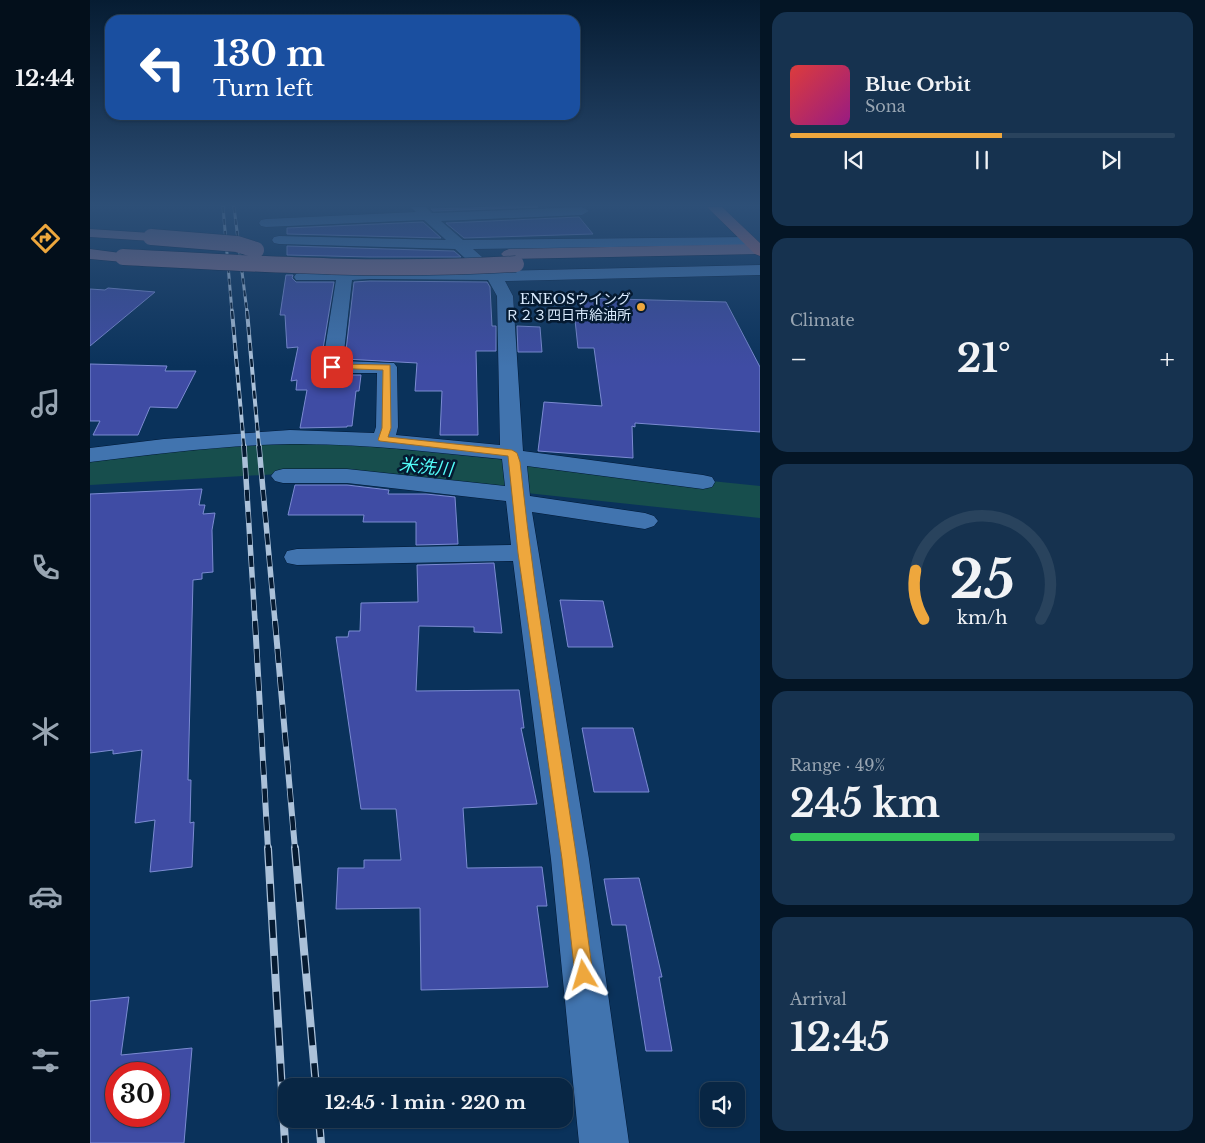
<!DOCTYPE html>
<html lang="en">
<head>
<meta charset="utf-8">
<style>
	body { margin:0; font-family:"Libre Baskerville","Noto Sans JP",serif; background:#16324f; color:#f1f3f6; height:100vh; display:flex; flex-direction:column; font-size:19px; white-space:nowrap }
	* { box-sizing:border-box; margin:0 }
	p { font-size:16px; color:#98a5b2 }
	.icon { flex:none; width:28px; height:28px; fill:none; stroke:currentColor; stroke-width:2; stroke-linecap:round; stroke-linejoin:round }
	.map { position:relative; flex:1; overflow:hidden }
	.details { display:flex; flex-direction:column; gap:12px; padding:12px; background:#041525; width:445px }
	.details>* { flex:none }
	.banner { position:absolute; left:15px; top:15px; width:475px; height:105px; border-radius:15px; box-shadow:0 1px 4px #0004,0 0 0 1px #29435d; background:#1a4fa0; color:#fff; overflow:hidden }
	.fabs { position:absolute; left:610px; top:1082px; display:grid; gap:10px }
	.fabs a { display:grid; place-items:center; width:45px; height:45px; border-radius:10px; background:#082644; box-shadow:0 1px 4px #0004,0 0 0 1px #29435d; font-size:25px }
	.speed { position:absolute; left:15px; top:1062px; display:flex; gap:10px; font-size:25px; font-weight:700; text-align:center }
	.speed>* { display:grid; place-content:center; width:65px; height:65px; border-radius:50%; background:#082644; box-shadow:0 1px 4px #0004,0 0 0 1px #29435d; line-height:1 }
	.speed .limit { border:8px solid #d22; background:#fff; color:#111 }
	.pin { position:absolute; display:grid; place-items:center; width:42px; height:42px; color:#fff; margin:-21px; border-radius:10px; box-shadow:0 2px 8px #0006 }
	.me { position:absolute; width:55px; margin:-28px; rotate:353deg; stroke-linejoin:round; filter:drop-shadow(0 0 4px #0008) }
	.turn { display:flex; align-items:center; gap:18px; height:105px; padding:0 25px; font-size:22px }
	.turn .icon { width:65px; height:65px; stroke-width:2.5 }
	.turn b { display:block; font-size:35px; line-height:42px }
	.big { font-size:38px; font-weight:800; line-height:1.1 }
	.details .widget { flex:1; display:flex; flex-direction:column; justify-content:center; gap:8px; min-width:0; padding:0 18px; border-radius:15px; background:#16324f }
	.details .dial { align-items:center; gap:0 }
	.dial svg { height:130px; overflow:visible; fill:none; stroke:#29435d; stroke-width:7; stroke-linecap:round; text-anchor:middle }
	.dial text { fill:#f1f3f6; stroke:none }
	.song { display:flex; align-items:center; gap:15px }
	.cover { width:60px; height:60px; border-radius:8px; background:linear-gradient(135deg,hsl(0 70% 55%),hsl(310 70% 35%)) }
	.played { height:5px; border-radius:2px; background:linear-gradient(90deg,#eea73d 55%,#29435d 55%) }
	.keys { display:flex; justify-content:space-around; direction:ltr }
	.heat { display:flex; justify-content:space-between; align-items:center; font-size:28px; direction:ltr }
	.charge { height:8px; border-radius:4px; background:linear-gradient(90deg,#34c759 49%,#29435d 0) }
	.trip { position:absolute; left:188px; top:1078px; width:295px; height:50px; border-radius:15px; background:#082644; box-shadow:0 1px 4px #0004,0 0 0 1px #29435d; font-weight:800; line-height:50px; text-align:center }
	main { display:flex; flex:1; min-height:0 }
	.tabs { display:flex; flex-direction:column; width:90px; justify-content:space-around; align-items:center; background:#030f1b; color:#98a5b2 }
	.tabs .icon { width:35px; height:35px }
	.tabs .on { color:#eea73d }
	.tabs b { font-size:22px; color:#f1f3f6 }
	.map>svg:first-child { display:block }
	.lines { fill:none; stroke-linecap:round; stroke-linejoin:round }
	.river { fill:#174e4d; fill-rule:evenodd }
	.building { fill:#3f4ca4; stroke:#7b8bd2; fill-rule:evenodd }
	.minor-casing { stroke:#011936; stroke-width:1 }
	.major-casing { stroke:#011936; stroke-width:1 }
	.highway-casing { stroke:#011936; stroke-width:1 }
	.minor { fill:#4174af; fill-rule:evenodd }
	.major { fill:#856d89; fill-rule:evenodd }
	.highway { fill:#b26870; fill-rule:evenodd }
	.rail-far4-casing { stroke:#abc1d9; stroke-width:3 }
	.rail-far3-casing { stroke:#abc1d9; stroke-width:4 }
	.rail-far2-casing { stroke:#abc1d9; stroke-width:5.5 }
	.rail-far1-casing { stroke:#abc1d9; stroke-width:6 }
	.rail-casing { stroke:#abc1d9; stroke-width:8 }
	.rail-far4 { stroke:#051a31; stroke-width:2; stroke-dasharray:6; stroke-linecap:butt }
	.rail-far3 { stroke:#051a31; stroke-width:2.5; stroke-dasharray:8; stroke-linecap:butt }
	.rail-far2 { stroke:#051a31; stroke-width:4; stroke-dasharray:11; stroke-linecap:butt }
	.rail-far1 { stroke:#051a31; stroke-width:4.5; stroke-dasharray:14; stroke-linecap:butt }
	.rail { stroke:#051a31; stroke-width:5.5; stroke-dasharray:18; stroke-linecap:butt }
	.major-bridge-casing { stroke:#011936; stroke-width:17; stroke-linecap:butt }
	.major-bridge { stroke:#856d89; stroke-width:16 }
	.route { fill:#eea73d; stroke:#9b6d28 }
	.poi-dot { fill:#eea73d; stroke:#051a31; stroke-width:2 }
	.labels { text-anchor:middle; stroke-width:5; stroke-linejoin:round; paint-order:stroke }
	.far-poi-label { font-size:14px; fill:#d9eafd; stroke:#051a31; text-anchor:end }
	.water-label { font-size:18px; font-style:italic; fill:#53fdfa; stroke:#051a31 }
</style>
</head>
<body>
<main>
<nav class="tabs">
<b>12:44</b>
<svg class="icon on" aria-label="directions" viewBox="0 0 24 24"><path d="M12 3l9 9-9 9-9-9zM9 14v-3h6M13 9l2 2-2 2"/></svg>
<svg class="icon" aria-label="music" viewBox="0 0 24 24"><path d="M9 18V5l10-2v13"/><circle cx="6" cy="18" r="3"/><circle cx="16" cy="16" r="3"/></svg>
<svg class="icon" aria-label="phone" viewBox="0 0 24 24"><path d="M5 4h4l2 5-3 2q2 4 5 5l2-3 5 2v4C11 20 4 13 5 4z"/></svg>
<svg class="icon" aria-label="climate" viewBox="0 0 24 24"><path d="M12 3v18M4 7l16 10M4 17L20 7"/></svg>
<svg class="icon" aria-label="car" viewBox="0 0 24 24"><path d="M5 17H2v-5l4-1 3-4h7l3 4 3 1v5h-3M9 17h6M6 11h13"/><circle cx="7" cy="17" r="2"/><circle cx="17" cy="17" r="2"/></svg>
<svg class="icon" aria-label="filters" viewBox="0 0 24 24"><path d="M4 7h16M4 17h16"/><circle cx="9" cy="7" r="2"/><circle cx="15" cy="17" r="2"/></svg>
</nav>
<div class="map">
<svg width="670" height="1143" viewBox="0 0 670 1143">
	<rect width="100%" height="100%" fill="#0a325b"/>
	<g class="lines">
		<path class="river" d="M 205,443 L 258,444 L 670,486 L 670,518 L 258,474 L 205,473 L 0,485 L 0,455 Z"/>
	</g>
	<g class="building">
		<path d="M 412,207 L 448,207 L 343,211 L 341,209 Z"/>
		<path d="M 489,217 L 503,234 L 374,238 L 356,223 Z"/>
		<path d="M 333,222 L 351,238 L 197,234 L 197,228 Z"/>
		<path d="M 197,246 L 364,251 L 371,257 L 279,257 L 197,255 Z"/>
		<path d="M 196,275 L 203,275 L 202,278 L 206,282 L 244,282 L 230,367 L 234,372 L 241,375 L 271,375 L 269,391 L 266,391 L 262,426 L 257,426 L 257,427 L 210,428 L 217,390 L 206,390 L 207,380 L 201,381 L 208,347 L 197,348 L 195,315 L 190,315 Z"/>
		<path d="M 280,281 L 397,282 L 400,287 L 402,326 L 406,326 L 406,351 L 386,351 L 388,435 L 350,435 L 352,391 L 325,391 L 327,363 L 255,359 L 264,282 Z"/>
		<path d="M 18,288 L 65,292 L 0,346 L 0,289 L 15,290 Z"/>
		<path d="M 489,298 L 636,302 L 670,367 L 670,432 L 545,423 L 545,427 L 542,426 L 543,458 L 448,451 L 454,402 L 512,406 L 504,348 L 488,348 L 485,320 L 493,321 Z"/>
		<path d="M 427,326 L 450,327 L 452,352 L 428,352 Z"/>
		<path d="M 0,364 L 77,366 L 75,371 L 106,371 L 87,408 L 60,407 L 48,435 L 3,435 L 10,421 L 0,421 Z"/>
		<path d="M 205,485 L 257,485 L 299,490 L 298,494 L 336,494 L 365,497 L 368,544 L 326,545 L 326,522 L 273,522 L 274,515 L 198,515 Z"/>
		<path d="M 112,489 L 109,505 L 115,505 L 113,514 L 125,513 L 122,530 L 123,572 L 112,573 L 112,579 L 103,580 L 98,780 L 101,780 L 100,823 L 104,822 L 102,867 L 60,872 L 65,820 L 45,823 L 52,750 L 23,754 L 23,750 L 0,753 L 0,494 Z"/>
		<path d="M 404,563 L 412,633 L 384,632 L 384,627 L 329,626 L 326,691 L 429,690 L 434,728 L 431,728 L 447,804 L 373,808 L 377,868 L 452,867 L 457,906 L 447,906 L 458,987 L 331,990 L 330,908 L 246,909 L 248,868 L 274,868 L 274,860 L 311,860 L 306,809 L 271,809 L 246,637 L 258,637 L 259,631 L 270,631 L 271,603 L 328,602 L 327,565 Z"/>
		<path d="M 470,600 L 513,601 L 523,647 L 478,647 Z"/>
		<path d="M 492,728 L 543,728 L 559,792 L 504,792 Z"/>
		<path d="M 549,878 L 572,977 L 569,977 L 582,1051 L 556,1051 L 536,925 L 522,925 L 514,879 Z"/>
		<path d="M 39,997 L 31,1055 L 102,1048 L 94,1143 L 0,1143 L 0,1001 ZM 26,1074 L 69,1074 L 69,1116 L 26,1116 Z"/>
	</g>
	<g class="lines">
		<defs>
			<path id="minor" d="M 321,207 L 336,207 L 342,213 L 492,207 L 499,211 L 492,215 L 351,221 L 373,240 L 659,237 L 664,238 L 666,241 L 664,244 L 659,245 L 383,249 L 408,271 L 670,265 L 670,275 L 415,281 L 423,296 L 433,451 L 613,475 L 622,477 L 625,482 L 622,487 L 613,489 L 437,466 L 440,496 L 555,513 L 564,516 L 568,521 L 564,526 L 555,529 L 442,512 L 499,859 L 539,1143 L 489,1143 L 461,859 L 423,561 L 207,565 L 197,563 L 194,557 L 197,551 L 207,549 L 421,545 L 416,501 L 257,483 L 193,483 L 185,481 L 181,476 L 185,471 L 193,469 L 257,469 L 415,486 L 412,459 C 342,452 271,443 200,444 C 134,445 66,454 0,462 L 0,448 L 74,439 L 200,430 L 284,433 L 286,427 L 287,373 L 242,373 L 235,371 L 232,367 L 246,280 L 206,280 L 204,277 L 206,274 L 212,272 L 280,269 L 389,271 L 365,249 L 189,244 L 184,243 L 182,240 L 184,237 L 189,236 L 356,240 L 334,220 L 176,227 L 171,226 L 169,223 L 171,220 L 176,219 L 326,212 ZM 280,279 L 398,280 L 407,296 L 410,445 L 306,435 L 308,427 L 307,367 L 304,363 L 253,361 L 262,280 Z"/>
			<g id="major">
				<path d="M 0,229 L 61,233 L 66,234 L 68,237 L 66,240 L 61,241 L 0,237 Z"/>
				<path d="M 670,244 L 670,254 L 419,259 L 414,257 L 411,254 L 414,251 L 419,249 Z"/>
				<path d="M 0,249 L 38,254 L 41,257 L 38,260 L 33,262 L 0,259 Z"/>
			</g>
			<path id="highway" d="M 617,207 L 632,207 L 670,243 L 670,256 L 665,254 Z"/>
		</defs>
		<use href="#minor" class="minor-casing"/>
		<use href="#major" class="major-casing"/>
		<use href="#highway" class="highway-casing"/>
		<use href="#minor" class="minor"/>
		<use href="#major" class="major"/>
		<use href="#highway" class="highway"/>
		<defs>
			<g id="rail-far4">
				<path d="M 133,207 L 142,312"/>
				<path d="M 144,207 L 157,312"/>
			</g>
			<g id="rail-far3">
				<path d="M 142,311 L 154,447"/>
				<path d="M 157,311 L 169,447"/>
			</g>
			<g id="rail-far2">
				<path d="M 154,446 L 165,622"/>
				<path d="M 169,446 L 185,622"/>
			</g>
			<g id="rail-far1">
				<path d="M 165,621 L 178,849"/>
				<path d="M 185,621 L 205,849"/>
			</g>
			<g id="rail">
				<path d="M 178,848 L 195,1143"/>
				<path d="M 205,848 L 226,1086"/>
				<path d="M 229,1119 L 231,1143"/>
			</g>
		</defs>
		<use href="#rail-far4" class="rail-far4-casing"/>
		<use href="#rail-far3" class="rail-far3-casing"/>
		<use href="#rail-far2" class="rail-far2-casing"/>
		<use href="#rail-far1" class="rail-far1-casing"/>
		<use href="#rail" class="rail-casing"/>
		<use href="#rail-far4" class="rail-far4"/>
		<use href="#rail-far3" class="rail-far3"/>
		<use href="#rail-far2" class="rail-far2"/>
		<use href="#rail-far1" class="rail-far1"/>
		<use href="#rail" class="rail"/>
		<defs>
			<g id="major-bridge">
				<path d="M 61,237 L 147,244 L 166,250"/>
				<path d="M 33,257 C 164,264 295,272 426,264"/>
			</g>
		</defs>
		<use href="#major-bridge" class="major-bridge-casing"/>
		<use href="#major-bridge" class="major-bridge"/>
	</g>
	<linearGradient id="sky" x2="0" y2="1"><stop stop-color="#061c32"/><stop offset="0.56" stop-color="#2d4f77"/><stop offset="1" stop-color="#2d4f77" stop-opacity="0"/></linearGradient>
	<rect width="670" height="367" fill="url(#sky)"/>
	<path class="route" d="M 242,364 L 300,365 L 301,428 L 298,437 L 422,450 L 427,453 L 430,462 C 448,633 481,803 503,975 L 500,980 L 494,983 L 488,980 L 485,975 L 472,859 L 428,553 L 418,456 L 290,441 L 288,440 L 292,428 L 293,370 L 239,368 L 239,365 Z"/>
	<circle class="poi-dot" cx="551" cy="307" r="5"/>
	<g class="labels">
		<g class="far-poi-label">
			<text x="541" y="304">ENEOSウイング<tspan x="541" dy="16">Ｒ２３四日市給油所</tspan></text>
		</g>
		<g class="water-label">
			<text transform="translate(336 467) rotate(6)" y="6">米洗川</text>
		</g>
	</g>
</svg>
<div class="fabs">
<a><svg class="icon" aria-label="sound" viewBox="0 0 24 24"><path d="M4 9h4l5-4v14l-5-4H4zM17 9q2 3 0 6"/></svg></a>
</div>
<div class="speed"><div class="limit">30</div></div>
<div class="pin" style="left:242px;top:367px;background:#d93025"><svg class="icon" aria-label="arrive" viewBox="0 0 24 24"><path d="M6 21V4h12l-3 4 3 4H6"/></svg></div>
<svg class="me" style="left:494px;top:975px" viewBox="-20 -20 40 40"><path d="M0-17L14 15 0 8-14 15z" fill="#eea73d" stroke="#fff" stroke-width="4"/></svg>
<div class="trip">12:45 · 1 min · 220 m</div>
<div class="banner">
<div class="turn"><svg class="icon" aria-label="left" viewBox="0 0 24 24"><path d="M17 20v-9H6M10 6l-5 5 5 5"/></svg><div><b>130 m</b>Turn left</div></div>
</div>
</div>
<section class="details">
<div class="widget">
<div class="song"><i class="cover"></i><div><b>Blue Orbit</b><p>Sona</p></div></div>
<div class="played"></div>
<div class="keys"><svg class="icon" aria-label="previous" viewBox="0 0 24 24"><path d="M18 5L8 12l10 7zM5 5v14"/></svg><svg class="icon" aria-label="pause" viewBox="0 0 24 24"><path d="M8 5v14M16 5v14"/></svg><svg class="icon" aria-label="next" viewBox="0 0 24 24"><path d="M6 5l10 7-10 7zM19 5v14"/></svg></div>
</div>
<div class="widget"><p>Climate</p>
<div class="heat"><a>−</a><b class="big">21°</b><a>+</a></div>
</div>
<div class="widget dial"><svg viewBox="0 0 100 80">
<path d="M14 69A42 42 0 1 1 86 69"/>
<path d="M14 69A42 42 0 0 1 9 39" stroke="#eea73d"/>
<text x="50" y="56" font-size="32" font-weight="700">25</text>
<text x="50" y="72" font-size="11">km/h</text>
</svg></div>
<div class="widget"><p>Range · 49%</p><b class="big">245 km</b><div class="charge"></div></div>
<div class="widget"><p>Arrival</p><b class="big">12:45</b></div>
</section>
</main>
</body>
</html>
